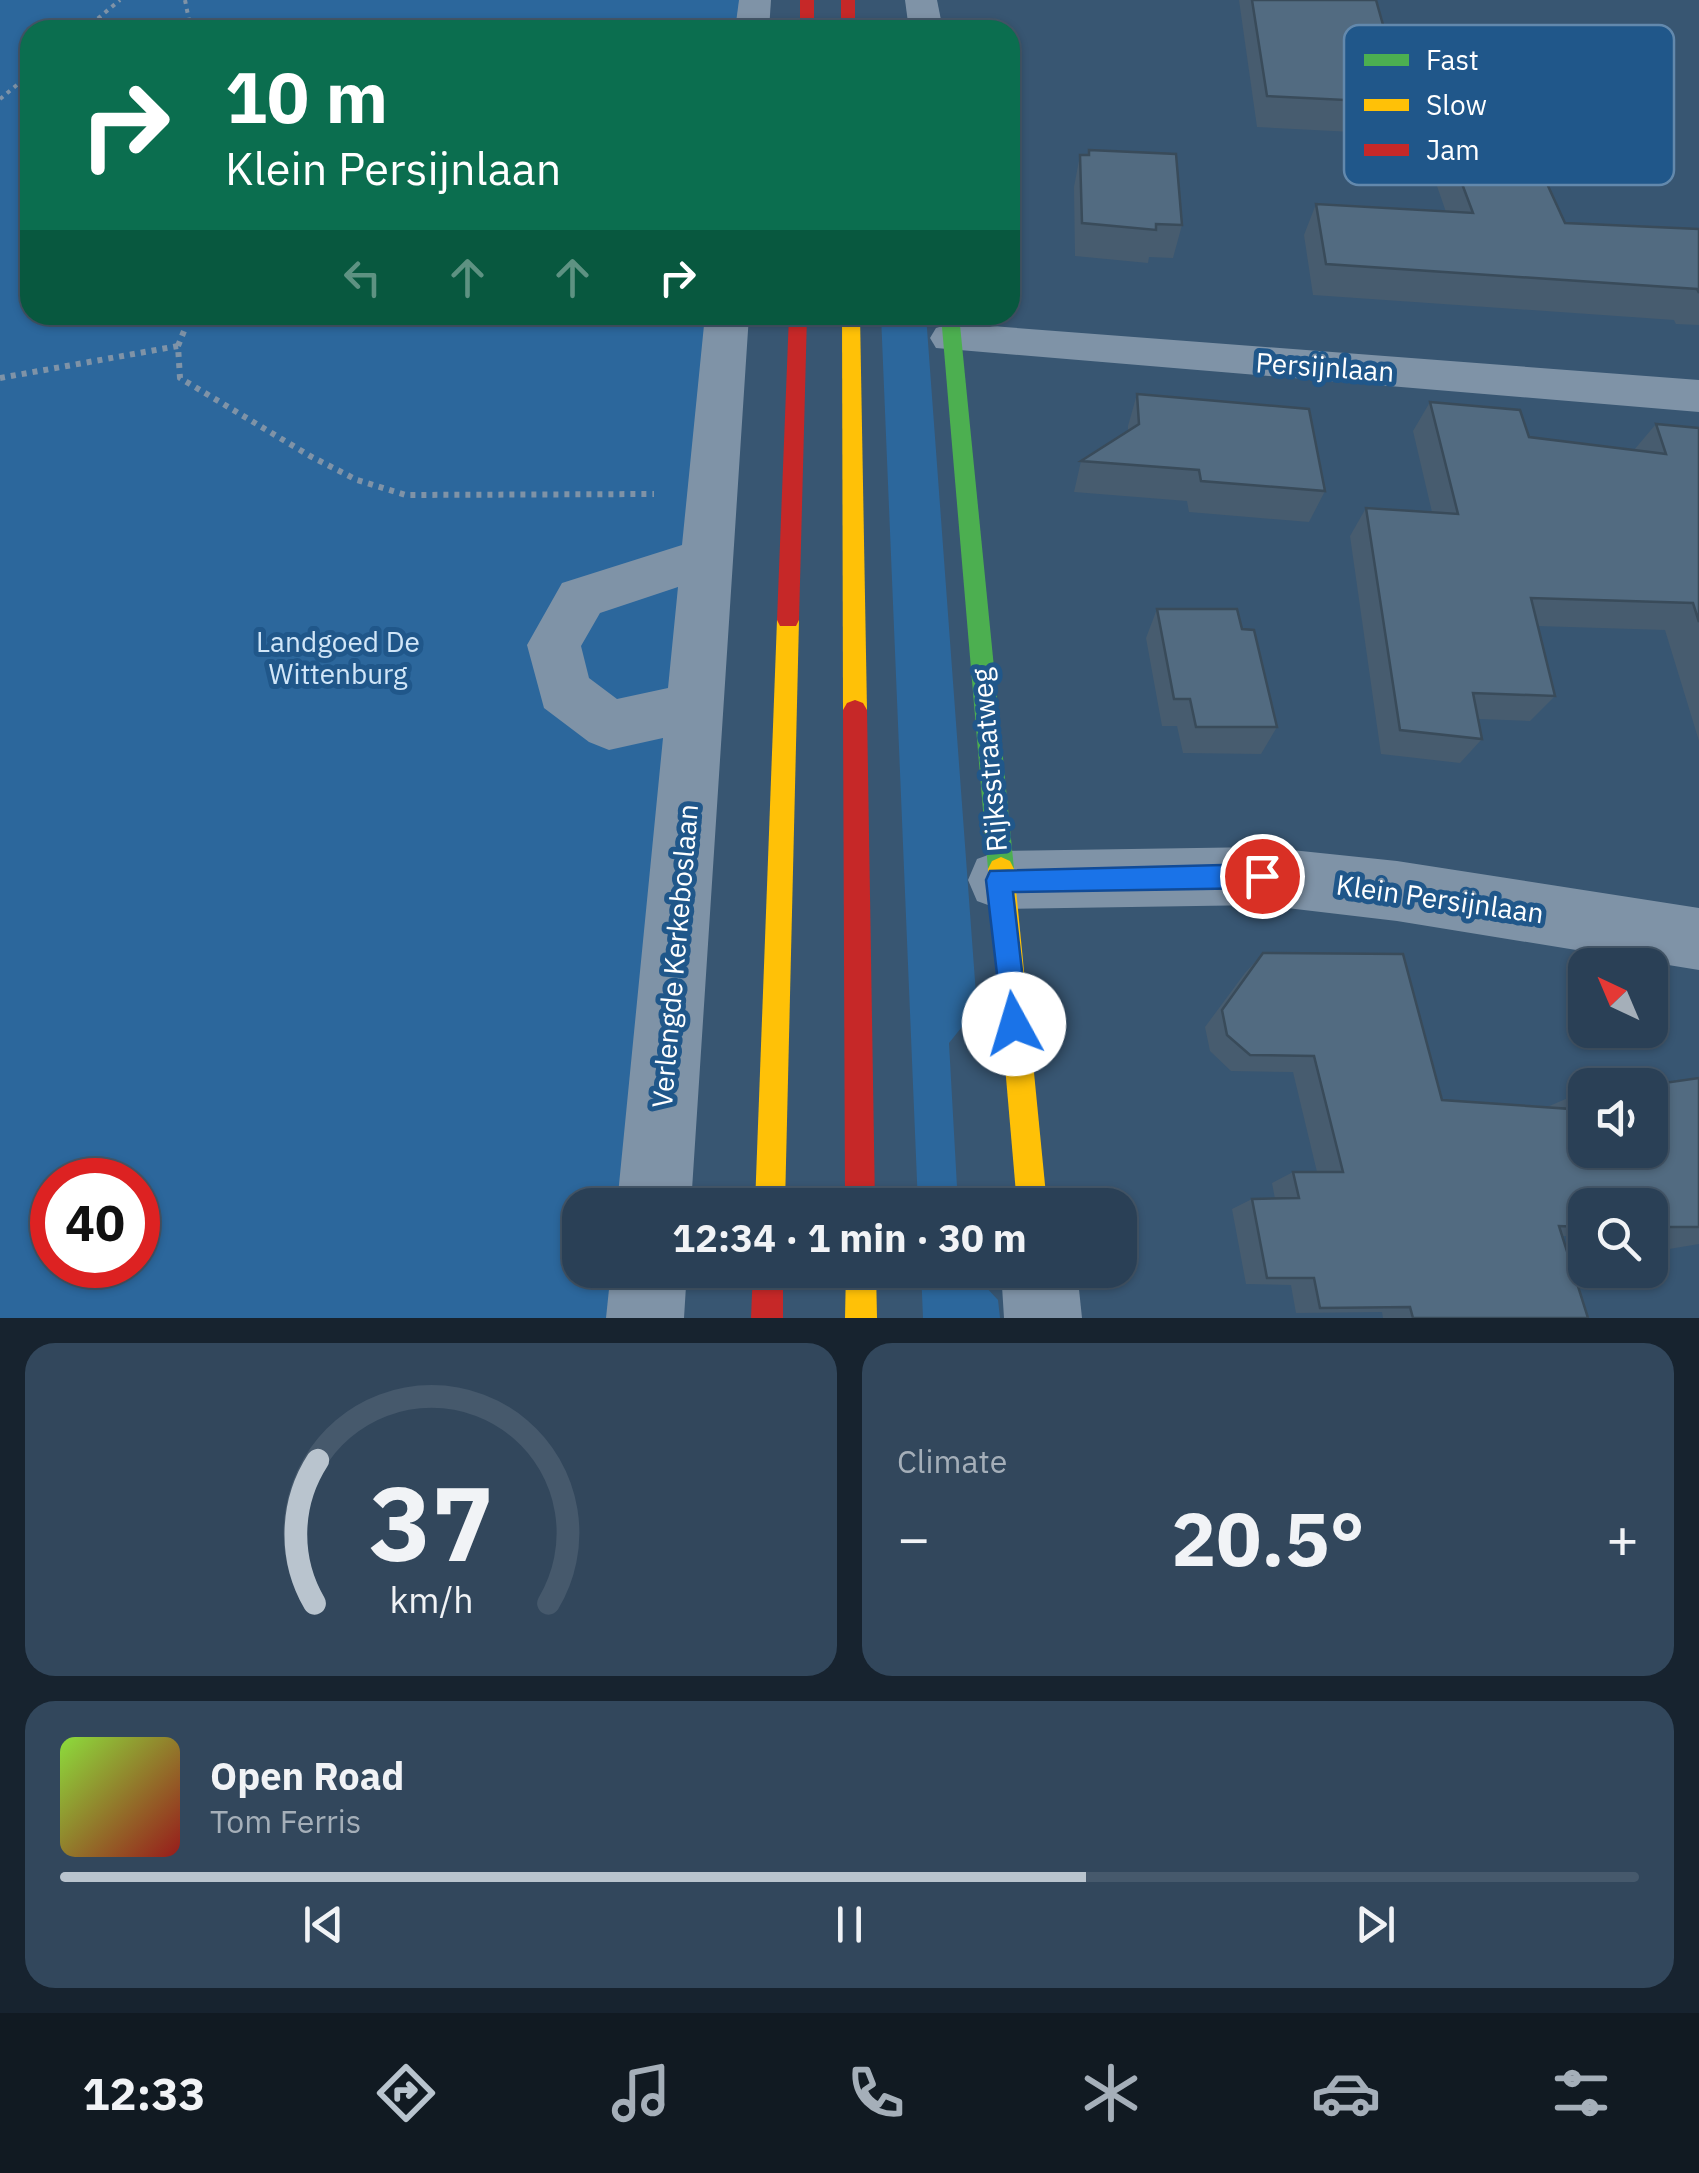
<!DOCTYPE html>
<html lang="en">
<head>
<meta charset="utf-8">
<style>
	body { margin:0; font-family:"IBM Plex Sans",sans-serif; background:#32475c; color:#f1f3f6; height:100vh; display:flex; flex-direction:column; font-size:38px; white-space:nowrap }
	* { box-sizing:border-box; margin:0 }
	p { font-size:32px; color:#a5afb9 }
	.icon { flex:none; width:55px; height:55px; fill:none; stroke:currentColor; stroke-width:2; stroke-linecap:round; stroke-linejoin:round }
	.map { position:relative; height:1318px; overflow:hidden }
	.sheet { display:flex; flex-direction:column; gap:25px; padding:25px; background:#17232f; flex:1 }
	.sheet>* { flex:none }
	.hud { position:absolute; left:20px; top:20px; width:1000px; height:305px; border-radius:30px; box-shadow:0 2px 8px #0004,0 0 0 2px #46596c; background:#0b6e4f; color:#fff; overflow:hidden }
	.needle { width:65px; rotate:316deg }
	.tools { position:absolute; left:1568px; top:948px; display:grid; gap:20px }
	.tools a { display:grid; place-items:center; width:100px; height:100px; border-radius:20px; background:#2a4056; box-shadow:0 2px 8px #0004,0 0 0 2px #46596c; font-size:50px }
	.speed { position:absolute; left:30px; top:1158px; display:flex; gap:20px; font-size:50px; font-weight:700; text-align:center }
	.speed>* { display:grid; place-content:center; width:130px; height:130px; border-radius:50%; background:#2a4056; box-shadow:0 2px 8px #0004,0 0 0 2px #46596c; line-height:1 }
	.speed .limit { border:15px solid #d22; background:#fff; color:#111 }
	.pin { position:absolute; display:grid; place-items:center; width:85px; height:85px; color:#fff; margin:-42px; border:5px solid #fff; border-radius:50%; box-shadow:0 2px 10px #0007 }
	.me { position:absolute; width:110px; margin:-55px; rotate:354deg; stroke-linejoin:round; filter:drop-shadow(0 0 8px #0008) }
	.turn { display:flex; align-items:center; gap:35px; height:210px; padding:0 40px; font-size:45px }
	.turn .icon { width:130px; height:130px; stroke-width:2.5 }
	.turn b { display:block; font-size:70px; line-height:85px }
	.lanes { display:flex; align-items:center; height:95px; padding:0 40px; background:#0003; justify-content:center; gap:50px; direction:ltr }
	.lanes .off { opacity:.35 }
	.big { font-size:75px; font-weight:800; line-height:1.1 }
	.sheet .widget { flex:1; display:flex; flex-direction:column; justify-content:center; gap:15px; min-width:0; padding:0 35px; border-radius:30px; background:#32475c }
	.sheet .dial { align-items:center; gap:0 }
	.dial svg { height:260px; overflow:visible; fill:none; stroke:#46596c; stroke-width:7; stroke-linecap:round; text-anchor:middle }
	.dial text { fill:#f1f3f6; stroke:none }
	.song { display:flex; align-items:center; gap:30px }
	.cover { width:120px; height:120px; border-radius:15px; background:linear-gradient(135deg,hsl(90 70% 55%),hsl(0 70% 35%)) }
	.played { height:10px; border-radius:5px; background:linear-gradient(90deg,#b9c4ce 65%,#46596c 65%) }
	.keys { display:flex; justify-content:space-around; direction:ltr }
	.heat { display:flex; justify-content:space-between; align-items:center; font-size:55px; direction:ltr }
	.sheet .tiles { flex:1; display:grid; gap:25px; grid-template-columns:1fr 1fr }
	.widget:last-child { grid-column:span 2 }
	.trip { position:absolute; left:562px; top:1188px; width:575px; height:100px; border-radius:30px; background:#2a4056; box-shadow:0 2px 8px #0004,0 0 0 2px #46596c; font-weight:800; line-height:100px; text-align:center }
	.menu { display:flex; height:160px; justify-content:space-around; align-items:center; background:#111a22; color:#a5afb9 }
	.menu .icon { width:70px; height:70px }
	.menu .active { color:#b9c4ce }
	.menu b { font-size:45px; color:#f1f3f6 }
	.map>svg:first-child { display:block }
	.green { fill:#2c679c; fill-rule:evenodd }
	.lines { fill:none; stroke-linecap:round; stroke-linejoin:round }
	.path-far1 { stroke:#7f93a7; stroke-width:4; stroke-dasharray:4 5; stroke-linecap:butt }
	.path { stroke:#7f93a7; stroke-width:6; stroke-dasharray:5 6; stroke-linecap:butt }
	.street { fill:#7f93a7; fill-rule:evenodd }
	.fast { fill:#4caf50; fill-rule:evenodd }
	.slow { fill:#ffc107; fill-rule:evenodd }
	.jam { fill:#c62828; fill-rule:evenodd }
	.wall { fill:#475c6f }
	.building { fill:#526b81; stroke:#394b5a; stroke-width:2.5 }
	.route { fill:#1a73e8; stroke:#114b97; stroke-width:2.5 }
	.labels { text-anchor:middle; stroke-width:10; stroke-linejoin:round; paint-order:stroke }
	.street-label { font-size:28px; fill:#fff; stroke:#20578a }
	.park-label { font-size:28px; fill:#d1e6f8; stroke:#20578a }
	.key { fill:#20578a; stroke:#6389ad; stroke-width:2.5 }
	.key-label { font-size:28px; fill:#fff }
</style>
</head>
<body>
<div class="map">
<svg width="1699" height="1318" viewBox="0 0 1699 1318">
	<rect width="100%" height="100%" fill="#385672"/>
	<g class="green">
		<path d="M 0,0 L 746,0 L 742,30 L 30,30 L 30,315 L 713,315 L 623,1205 L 580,1205 L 580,1270 L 616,1270 L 611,1318 L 0,1318 ZM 52,1180 L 138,1180 L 138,1265 L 52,1265 Z"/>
		<path d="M 881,315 L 926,315 L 977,1008 L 949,1043 L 958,1205 L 918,1205 Z"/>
		<path d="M 921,1270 L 970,1270 L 998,1300 L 1000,1318 L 923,1318 Z"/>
	</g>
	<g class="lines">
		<g class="path-far1">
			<path d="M 185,0 L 191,30"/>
			<path d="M 84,30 L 120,0"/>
			<path d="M 0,99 L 30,74"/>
			<path d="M 187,323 L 190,315"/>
		</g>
		<g class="path">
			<path d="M 188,321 L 178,346 L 180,378 L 310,456 L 357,480 L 406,495 L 654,494"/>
			<path d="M 0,378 L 178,346"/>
		</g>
		<g class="street">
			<path d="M 739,0 L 771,0 L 769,30 L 735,30 Z"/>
			<path d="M 905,0 L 937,0 L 943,30 L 909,30 Z"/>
			<path d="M 705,315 L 749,315 L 691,1205 L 617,1205 L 663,738 L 609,750 L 589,742 L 544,708 L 527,645 L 562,583 L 682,545 ZM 678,587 L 668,688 L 617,699 L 589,678 L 581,646 L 600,613 Z"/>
			<path d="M 952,323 L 1699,380 L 1699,412 L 936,348 L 930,338 L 936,328 Z"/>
			<path d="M 1262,847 L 1397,861 L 1699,908 L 1699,970 L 1397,921 L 1262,905 L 999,909 L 977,901 L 968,880 L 977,859 L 999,851 Z"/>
			<path d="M 611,1270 L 687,1270 L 684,1318 L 606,1318 Z"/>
			<path d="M 1001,1270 L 1077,1270 L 1082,1318 L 1004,1318 Z"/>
		</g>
		<path class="fast" d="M 941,315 L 959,315 L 1014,869 L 1010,877 L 1001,881 L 992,877 L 988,869 Z"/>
		<g class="slow">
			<path d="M 842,315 L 860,315 L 867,710 L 863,717 L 855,720 L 847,717 L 843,710 Z"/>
			<path d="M 788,611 L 796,614 L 799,620 L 785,1205 L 755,1205 L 777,620 L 780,614 Z"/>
			<path d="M 1001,857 L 1010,861 L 1014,869 L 1047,1205 L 1017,1205 L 988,869 L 992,861 Z"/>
			<path d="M 846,1270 L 876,1270 L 877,1318 L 845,1318 Z"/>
		</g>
		<g class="jam">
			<rect x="800" y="0" width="14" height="30"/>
			<rect x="841" y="0" width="14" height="30"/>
			<path d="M 789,315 L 807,315 L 799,620 L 796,626 L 780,626 L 777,620 Z"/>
			<path d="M 855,700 L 863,703 L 867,710 L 875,1205 L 845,1205 L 843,710 L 847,703 Z"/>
			<path d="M 753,1270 L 783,1270 L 783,1318 L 751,1318 Z"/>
		</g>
	</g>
	<g class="wall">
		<path d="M 1239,0 L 1376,0 L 1405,103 L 1391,134 L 1257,127 Z"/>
		<path d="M 1434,109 L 1565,223 L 1699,229 L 1699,325 L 1676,324 L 1674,320 L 1313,295 L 1304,235 L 1316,204 L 1446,212 L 1421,140 Z"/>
		<path d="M 1080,155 L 1182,225 L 1173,258 L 1149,257 L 1148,263 L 1075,256 L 1074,187 Z"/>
		<path d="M 1137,394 L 1325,491 L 1309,522 L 1189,512 L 1187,501 L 1074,492 L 1081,461 L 1128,431 L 1128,426 Z"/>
		<path d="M 1430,402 L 1529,437 L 1634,450 L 1656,424 L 1699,428 L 1699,741 L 1665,630 L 1537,626 L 1555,696 L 1530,721 L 1478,719 L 1482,739 L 1460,763 L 1381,754 L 1350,536 L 1366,508 L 1432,512 L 1413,431 Z"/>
		<path d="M 1157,609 L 1242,629 L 1277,727 L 1261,754 L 1183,753 L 1177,726 L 1162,726 L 1146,638 Z"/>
		<path d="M 1263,953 L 1442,1100 L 1547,1107 L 1568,1098 L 1699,1078 L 1699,1244 L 1669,1249 L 1663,1236 L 1650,1236 L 1650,1205 L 1585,1205 L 1585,1236 L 1562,1236 L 1588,1318 L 1383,1318 L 1382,1312 L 1296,1313 L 1291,1285 L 1246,1284 L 1232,1209 L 1252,1199 L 1275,1199 L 1272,1183 L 1293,1172 L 1317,1172 L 1293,1072 L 1231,1071 L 1210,1051 L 1205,1027 L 1245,973 Z"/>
	</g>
	<g class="building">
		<path d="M 1252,0 L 1376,0 L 1405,103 L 1267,96 Z"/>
		<path d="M 1434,109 L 1515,114 L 1565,223 L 1699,229 L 1699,293 L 1697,289 L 1326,264 L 1316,204 L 1473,213 Z"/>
		<path d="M 1089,150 L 1176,154 L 1182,225 L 1156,224 L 1156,230 L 1082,223 L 1080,155 L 1089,155 Z"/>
		<path d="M 1137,394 L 1309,409 L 1325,491 L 1201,481 L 1199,470 L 1081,461 L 1139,424 Z"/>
		<path d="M 1430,402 L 1520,410 L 1529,437 L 1666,454 L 1656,424 L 1699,428 L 1699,622 L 1693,603 L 1531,598 L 1555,696 L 1473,693 L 1482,739 L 1400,730 L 1366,508 L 1458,514 Z"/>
		<path d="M 1157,609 L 1237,609 L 1242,629 L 1254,630 L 1277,727 L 1196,727 L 1190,699 L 1174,699 Z"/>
		<path d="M 1263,953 L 1403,954 L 1442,1100 L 1572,1109 L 1568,1098 L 1585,1095 L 1585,1150 L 1650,1150 L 1650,1085 L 1699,1078 L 1699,1227 L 1650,1227 L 1650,1205 L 1585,1205 L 1585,1227 L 1559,1226 L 1588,1318 L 1413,1318 L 1410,1307 L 1320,1308 L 1314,1278 L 1267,1278 L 1252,1199 L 1299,1198 L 1293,1172 L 1343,1172 L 1314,1056 L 1250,1055 L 1227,1035 L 1222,1010 Z"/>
	</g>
	<path class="route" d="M 1262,864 L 1272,867 L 1275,876 L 1272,884 L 1262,888 L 1013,892 L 1028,1024 L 1024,1034 L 1014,1038 L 1004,1034 L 986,880 L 990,871 Z"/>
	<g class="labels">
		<g class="street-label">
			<text transform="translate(1325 367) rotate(4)" y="10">Persijnlaan</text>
			<text transform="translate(989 760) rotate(-95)" y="10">Rijksstraatweg</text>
			<text transform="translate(1440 899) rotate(8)" y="10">Klein Persijnlaan</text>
			<text transform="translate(675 956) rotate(-85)" y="10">Verlengde Kerkeboslaan</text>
		</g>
		<g class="park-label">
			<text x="338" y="652">Landgoed De<tspan x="338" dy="32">Wittenburg</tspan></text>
		</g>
	</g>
	<rect x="1344" y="25" width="330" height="160" rx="15" class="key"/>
	<rect x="1364" y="54" width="45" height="12" fill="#4caf50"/>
	<rect x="1364" y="99" width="45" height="12" fill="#ffc107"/>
	<rect x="1364" y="144" width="45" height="12" fill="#c62828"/>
	<g class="key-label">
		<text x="1426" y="70">Fast</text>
		<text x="1426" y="115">Slow</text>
		<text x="1426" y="160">Jam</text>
	</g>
</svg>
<div class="tools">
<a><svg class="needle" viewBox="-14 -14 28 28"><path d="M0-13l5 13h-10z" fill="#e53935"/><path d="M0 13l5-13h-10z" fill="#a5afb9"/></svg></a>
<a><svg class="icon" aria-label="sound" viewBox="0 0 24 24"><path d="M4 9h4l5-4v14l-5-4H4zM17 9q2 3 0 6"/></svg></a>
<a><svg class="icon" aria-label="search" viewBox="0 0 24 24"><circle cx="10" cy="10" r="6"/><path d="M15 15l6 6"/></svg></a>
</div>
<div class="speed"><div class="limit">40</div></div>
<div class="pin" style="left:1262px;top:876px;background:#d93025"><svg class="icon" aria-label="arrive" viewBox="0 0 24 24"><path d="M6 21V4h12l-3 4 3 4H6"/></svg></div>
<svg class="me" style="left:1014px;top:1024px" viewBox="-20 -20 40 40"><circle r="19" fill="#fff"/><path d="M0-13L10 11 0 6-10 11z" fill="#1a73e8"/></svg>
<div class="trip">12:34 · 1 min · 30 m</div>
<div class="hud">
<div class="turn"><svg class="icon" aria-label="right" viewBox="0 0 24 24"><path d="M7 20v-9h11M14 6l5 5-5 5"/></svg><div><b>10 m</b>Klein Persijnlaan</div></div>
<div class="lanes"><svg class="icon off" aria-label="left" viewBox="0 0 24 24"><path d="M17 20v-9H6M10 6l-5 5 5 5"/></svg><svg class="icon off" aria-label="ahead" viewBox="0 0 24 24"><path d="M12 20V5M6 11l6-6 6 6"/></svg><svg class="icon off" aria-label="ahead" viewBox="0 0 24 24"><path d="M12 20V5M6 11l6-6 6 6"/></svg><svg class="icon" aria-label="right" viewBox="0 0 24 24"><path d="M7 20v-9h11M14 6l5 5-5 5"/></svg></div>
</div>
</div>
<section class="sheet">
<div class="tiles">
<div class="widget dial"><svg viewBox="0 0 100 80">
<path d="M14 69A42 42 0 1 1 86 69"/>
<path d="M14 69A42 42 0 0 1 15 25" stroke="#b9c4ce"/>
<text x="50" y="56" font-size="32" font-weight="700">37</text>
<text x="50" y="72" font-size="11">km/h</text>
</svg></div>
<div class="widget"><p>Climate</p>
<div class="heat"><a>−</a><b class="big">20.5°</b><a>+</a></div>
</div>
<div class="widget">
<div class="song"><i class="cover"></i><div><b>Open Road</b><p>Tom Ferris</p></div></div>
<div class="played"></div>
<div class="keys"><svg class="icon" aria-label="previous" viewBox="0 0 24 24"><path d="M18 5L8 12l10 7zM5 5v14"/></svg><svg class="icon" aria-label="pause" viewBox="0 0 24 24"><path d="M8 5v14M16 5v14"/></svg><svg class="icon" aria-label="next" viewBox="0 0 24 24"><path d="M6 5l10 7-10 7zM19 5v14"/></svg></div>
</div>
</div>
</section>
<nav class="menu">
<b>12:33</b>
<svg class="icon active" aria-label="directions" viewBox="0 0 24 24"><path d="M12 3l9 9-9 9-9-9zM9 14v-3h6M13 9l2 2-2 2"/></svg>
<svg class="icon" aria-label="music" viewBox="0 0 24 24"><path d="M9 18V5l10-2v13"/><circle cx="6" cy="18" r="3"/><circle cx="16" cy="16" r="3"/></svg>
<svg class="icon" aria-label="phone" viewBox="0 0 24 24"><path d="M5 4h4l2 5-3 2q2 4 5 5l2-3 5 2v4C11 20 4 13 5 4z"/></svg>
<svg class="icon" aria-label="climate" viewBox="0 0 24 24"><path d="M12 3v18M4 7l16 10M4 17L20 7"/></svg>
<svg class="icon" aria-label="car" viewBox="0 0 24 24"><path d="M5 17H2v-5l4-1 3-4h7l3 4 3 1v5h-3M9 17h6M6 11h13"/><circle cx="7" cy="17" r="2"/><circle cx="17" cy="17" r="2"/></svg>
<svg class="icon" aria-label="filters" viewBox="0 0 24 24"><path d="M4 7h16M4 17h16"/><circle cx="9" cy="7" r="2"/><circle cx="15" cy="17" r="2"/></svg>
</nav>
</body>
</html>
